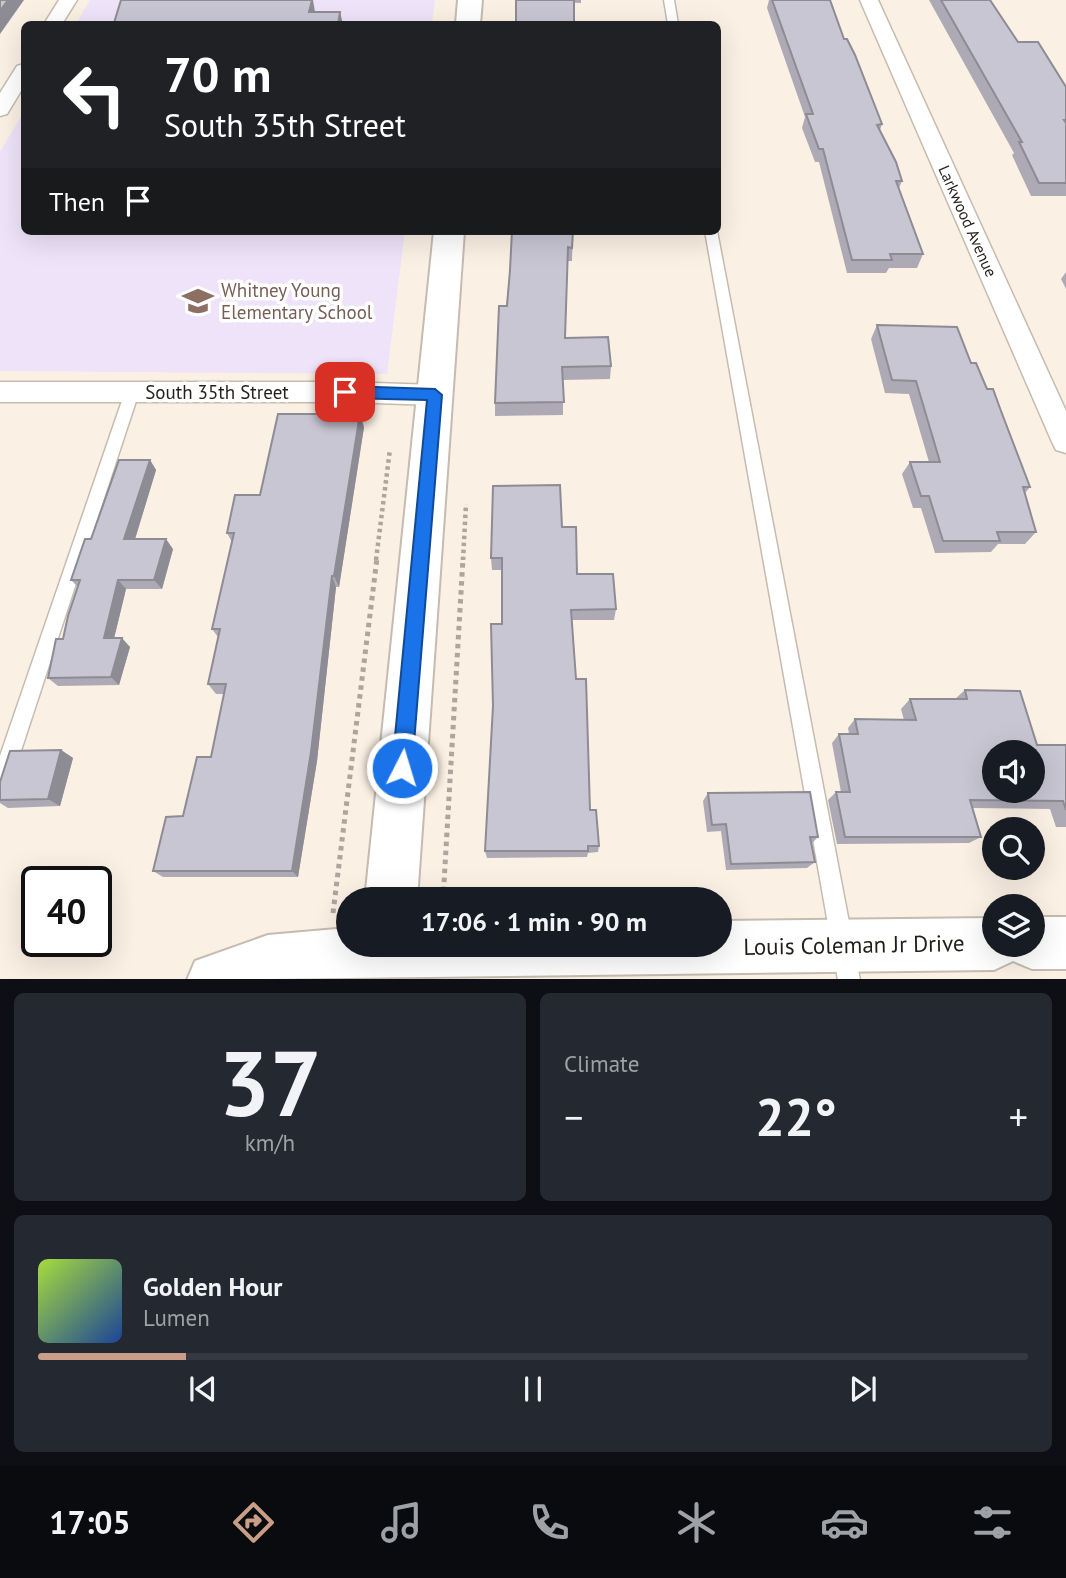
<!DOCTYPE html>
<html lang="en">
<head>
<meta charset="utf-8">
<style>
	body { margin:0; font-family:"PT Sans",sans-serif; background:#242831; color:#f1f3f6; height:100vh; display:flex; flex-direction:column; font-size:26px; white-space:nowrap }
	* { box-sizing:border-box; margin:0 }
	p { font-size:23px; color:#9ea1a6 }
	.icon { flex:none; width:38px; height:38px; fill:none; stroke:currentColor; stroke-width:2; stroke-linecap:round; stroke-linejoin:round }
	.map { position:relative; height:979px; overflow:hidden }
	.side { display:flex; flex-direction:column; gap:14px; padding:14px; background:#0d0f14; flex:1 }
	.side>* { flex:none }
	.top-card { position:absolute; left:21px; top:21px; width:700px; height:214px; border-radius:10px; box-shadow:0 7px 28px #0002; background:#202124; color:#fff; overflow:hidden }
	.buttons { position:absolute; left:982px; top:740px; display:grid; gap:14px }
	.buttons a { display:grid; place-items:center; width:63px; height:63px; border-radius:50%; background:#171b24; box-shadow:0 7px 28px #0002; font-size:35px }
	.speed { position:absolute; left:21px; top:866px; display:flex; gap:14px; font-size:35px; font-weight:700; text-align:center }
	.speed>* { display:grid; place-content:center; width:91px; height:91px; border-radius:50%; background:#171b24; box-shadow:0 7px 28px #0002; line-height:1 }
	.speed .limit { border:4px solid #111; border-radius:10px; background:#fff; color:#111 }
	.pin { position:absolute; display:grid; place-items:center; width:60px; height:60px; color:#fff; margin:-30px; border-radius:14px; box-shadow:0 4px 10px #0006 }
	.me { position:absolute; width:77px; margin:-38px; rotate:5deg; stroke-linejoin:round; filter:drop-shadow(0 0 5px #0008) }
	.turn { display:flex; align-items:center; gap:24px; height:147px; padding:0 28px; font-size:32px }
	.turn .icon { width:91px; height:91px; stroke-width:2.5 }
	.turn b { display:block; font-size:49px; line-height:60px }
	.then { display:flex; align-items:center; height:66px; padding:0 28px; background:#0003; gap:14px; font-size:26px }
	.big { font-size:52px; font-weight:700; line-height:1.1 }
	.side .tile { flex:1; display:flex; flex-direction:column; justify-content:center; gap:10px; min-width:0; padding:0 24px; border-radius:10px; background:#242831 }
	.side .dial { align-items:center; gap:0 }
	.dial b { font-size:91px; line-height:1 }
	.song { display:flex; align-items:center; gap:21px }
	.cover { width:84px; height:84px; border-radius:10px; background:linear-gradient(135deg,hsl(80 70% 55%),hsl(220 70% 35%)) }
	.played { height:7px; border-radius:4px; background:linear-gradient(90deg,#c99d87 15%,#363941 15%) }
	.keys { display:flex; justify-content:space-around; direction:ltr }
	.heat { display:flex; justify-content:space-between; align-items:center; font-size:38px; direction:ltr }
	.side .tiles { flex:1; display:grid; gap:14px; grid-template-columns:1fr 1fr }
	.tile:last-child { grid-column:span 2 }
	.trip { position:absolute; left:336px; top:887px; width:396px; height:70px; border-radius:35px; background:#171b24; box-shadow:0 7px 28px #0002; font-weight:700; line-height:70px; text-align:center }
	.tab-bar { display:flex; height:112px; justify-content:space-around; align-items:center; background:#090b0e; color:#9ea1a6 }
	.tab-bar .icon { width:49px; height:49px }
	.tab-bar .current { color:#c99d87 }
	.tab-bar b { font-size:32px; color:#f1f3f6 }
	.map>svg:first-child { display:block }
	.education { fill:#eee3f8 }
	.lines { fill:none; stroke-linecap:round; stroke-linejoin:round }
	.lane-casing { stroke:#c5bbaf; stroke-width:3 }
	.street-casing { stroke:#c5bbaf; stroke-width:3 }
	.secondary-casing { stroke:#c5bbaf; stroke-width:4 }
	.path-far1 { stroke:#aea59c; stroke-width:4.5; stroke-dasharray:3.5 3.5; stroke-linecap:butt }
	.path { stroke:#aea59c; stroke-width:5; stroke-dasharray:4.5 4.5; stroke-linecap:butt }
	.lane { fill:#fff; fill-rule:evenodd }
	.street { fill:#fff; fill-rule:evenodd }
	.secondary { fill:#fff; fill-rule:evenodd }
	.wall { fill:#adaab6 }
	.shaded-wall { fill:#8d8b94 }
	.building { fill:#c9c6d4; stroke:#8d8b94; stroke-width:2; fill-rule:evenodd }
	.route { fill:#1a73e8; stroke:#114b97; stroke-width:2 }
	.labels { text-anchor:middle; stroke-width:7; stroke-linejoin:round; paint-order:stroke }
	.far-street-label { font-size:16px; fill:#231f1a; stroke:#fff }
	.education-label { font-size:19px; fill:#785e54; stroke:#fff; text-anchor:start }
	.street-label { font-size:19px; fill:#231f1a; stroke:#fff }
	.near-street-label { font-size:23px; fill:#231f1a; stroke:#fff }
</style>
</head>
<body>
<div class="map">
<svg width="1066" height="980" viewBox="0 0 1066 980">
	<rect width="100%" height="100%" fill="#fbf0e4"/>
	<g class="education">
		<path d="M 90,0 L 435,0 L 432,24 L 76,24 Z"/>
		<path d="M 24,111 L 24,231 L 405,231 L 387,374 L 0,371 L 0,152 Z"/>
	</g>
	<g class="lines">
		<defs>
			<g id="lane">
				<path d="M 664,0 L 674,0 L 678,24 L 668,24 Z"/>
				<path d="M 705,231 L 717,231 L 860,980 L 838,980 Z"/>
				<path d="M 132,387 L 139,392 L 10,784 L 7,791 L 0,794 L 0,756 L 125,392 Z"/>
			</g>
			<g id="street">
				<path d="M 59,0 L 77,0 L 62,24 L 44,24 Z"/>
				<path d="M 860,0 L 878,0 L 1066,411 L 1066,453 L 1056,450 L 1052,442 Z"/>
				<path d="M 24,64 L 24,86 L 7,114 L 0,116 L 0,93 L 17,66 Z"/>
				<path d="M 0,382 L 345,382 L 435,385 L 445,388 L 449,395 L 445,402 L 435,405 L 345,402 L 0,402 Z"/>
			</g>
			<g id="secondary">
				<path d="M 458,0 L 482,0 L 480,24 L 456,24 Z"/>
				<path d="M 434,231 L 464,231 L 417,900 L 365,900 Z"/>
				<path d="M 1032,917 L 1066,917 L 1066,969 L 1032,969 L 1013,961 L 994,970 L 187,980 L 195,961 L 268,935 L 348,928 L 348,945 L 719,945 L 719,921 L 994,918 L 994,945 L 1032,945 Z"/>
			</g>
		</defs>
		<use href="#lane" class="lane-casing"/>
		<use href="#street" class="street-casing"/>
		<use href="#secondary" class="secondary-casing"/>
		<g class="path-far1">
			<path d="M 376,560 L 390,449"/>
			<path d="M 463,560 L 466,504"/>
		</g>
		<g class="path">
			<path d="M 443,900 L 463,558"/>
			<path d="M 333,913 L 377,558"/>
		</g>
		<use href="#lane" class="lane"/>
		<use href="#street" class="street"/>
		<use href="#secondary" class="secondary"/>
	</g>
	<g class="wall">
		<path d="M 516,0 L 581,0 L 581,3 Z"/>
		<path d="M 769,0 L 830,0 L 844,39 L 882,124 L 880,130 L 902,181 L 899,188 L 923,254 L 917,268 L 889,268 L 886,273 L 847,273 L 819,162 L 815,162 L 802,128 L 805,117 L 767,8 Z"/>
		<path d="M 929,0 L 990,0 L 1018,42 L 1066,87 L 1066,196 L 1031,196 L 1012,155 L 1014,153 Z"/>
		<path d="M 573,231 L 572,261 L 568,261 L 565,338 L 611,366 L 610,379 L 563,380 L 563,415 L 495,416 L 495,403 L 510,270 Z"/>
		<path d="M 1066,272 L 1066,289 L 1061,279 Z"/>
		<path d="M 877,325 L 971,363 L 987,389 L 1030,487 L 1025,493 L 1036,532 L 1025,544 L 998,544 L 991,552 L 935,553 L 921,508 L 913,508 L 902,474 L 910,462 L 929,462 L 909,394 L 885,393 L 871,339 Z"/>
		<path d="M 364,427 L 339,587 L 336,587 L 317,761 L 298,877 L 163,877 L 153,871 L 183,816 L 211,757 L 224,694 L 216,694 L 208,684 L 218,637 L 212,629 L 232,542 L 227,533 L 260,495 Z"/>
		<path d="M 150,460 L 156,470 L 135,539 L 173,549 L 162,589 L 126,589 L 114,638 L 130,647 L 119,685 L 58,686 L 48,678 L 63,639 L 78,587 L 71,580 L 91,539 Z"/>
		<path d="M 562,527 L 577,574 L 616,609 L 614,620 L 572,620 L 576,679 L 590,810 L 599,846 L 598,852 L 588,853 L 587,857 L 487,858 L 485,851 L 502,624 L 502,570 L 492,570 L 491,558 Z"/>
		<path d="M 965,690 L 1037,745 L 1066,745 L 1066,827 L 1056,827 L 1050,809 L 972,808 L 981,837 L 969,843 L 837,844 L 828,800 L 836,792 L 841,792 L 832,743 L 839,734 L 849,734 L 848,728 L 855,719 L 904,720 L 901,709 L 910,699 L 955,699 Z"/>
		<path d="M 61,750 L 73,758 L 60,806 L 8,808 L 0,803 L 0,782 Z"/>
		<path d="M 708,793 L 818,837 L 811,844 L 815,862 L 807,868 L 726,870 L 721,831 L 707,832 L 703,801 Z"/>
	</g>
	<g class="shaded-wall">
		<path d="M 8,0 L 24,0 L 0,34 L 0,11 Z"/>
		<path d="M 312,0 L 313,0 L 316,18 L 309,12 Z"/>
		<path d="M 340,12 L 343,24 L 338,24 Z"/>
		<path d="M 360,414 L 364,427 L 339,587 L 334,576 Z"/>
		<path d="M 150,460 L 156,470 L 132,549 L 124,539 Z"/>
		<path d="M 166,539 L 173,549 L 162,589 L 154,580 Z"/>
		<path d="M 332,576 L 336,587 L 317,761 L 298,877 L 292,871 Z"/>
		<path d="M 118,580 L 126,589 L 112,647 L 104,638 Z"/>
		<path d="M 122,638 L 130,647 L 119,685 L 111,677 Z"/>
		<path d="M 61,750 L 73,758 L 60,806 L 48,799 Z"/>
	</g>
	<g class="building">
		<path d="M 0,0 L 8,0 L 0,11 Z"/>
		<path d="M 121,0 L 312,0 L 309,12 L 340,12 L 338,24 L 107,24 L 108,23 L 114,23 Z"/>
		<rect x="516" y="0" width="58" height="24"/>
		<path d="M 772,0 L 830,0 L 844,39 L 847,39 L 855,55 L 882,124 L 877,125 L 896,162 L 902,181 L 896,181 L 923,254 L 890,254 L 892,260 L 852,260 L 823,149 L 819,149 L 806,114 L 813,114 Z"/>
		<path d="M 941,0 L 990,0 L 1018,42 L 1038,42 L 1066,87 L 1066,120 L 1064,120 L 1066,123 L 1066,183 L 1039,183 L 1019,142 L 1022,142 Z"/>
		<path d="M 512,231 L 573,231 L 572,248 L 568,247 L 565,338 L 608,337 L 611,366 L 562,367 L 564,402 L 495,403 L 499,306 L 507,306 L 510,270 Z"/>
		<path d="M 877,325 L 957,327 L 971,363 L 976,363 L 987,389 L 993,389 L 1001,411 L 1030,487 L 1023,487 L 1036,532 L 997,532 L 1000,541 L 943,541 L 929,496 L 921,496 L 910,462 L 940,462 L 916,381 L 892,380 Z"/>
		<path d="M 278,414 L 360,414 L 334,576 L 332,576 L 311,752 L 292,871 L 153,871 L 166,817 L 183,816 L 197,757 L 211,757 L 226,684 L 208,684 L 220,629 L 212,629 L 234,533 L 227,533 L 235,495 L 260,495 Z"/>
		<path d="M 119,460 L 150,460 L 124,539 L 166,539 L 154,580 L 118,580 L 104,638 L 122,638 L 111,677 L 48,678 L 56,639 L 63,639 L 68,616 L 80,580 L 71,580 L 85,539 L 91,539 Z"/>
		<path d="M 560,485 L 562,527 L 576,527 L 577,574 L 613,574 L 616,609 L 571,610 L 576,679 L 586,679 L 590,810 L 596,810 L 599,846 L 588,846 L 588,851 L 485,851 L 493,706 L 491,624 L 502,624 L 502,558 L 491,558 L 493,486 Z"/>
		<path d="M 965,690 L 1020,691 L 1037,745 L 1066,745 L 1066,810 L 1063,801 L 970,800 L 981,837 L 845,837 L 836,792 L 850,792 L 839,734 L 858,734 L 855,719 L 916,720 L 910,699 L 967,699 ZM 994,752 L 1032,752 L 1032,791 L 994,791 Z"/>
		<path d="M 61,750 L 48,799 L 0,800 L 0,782 L 10,751 Z"/>
		<path d="M 810,792 L 818,837 L 810,837 L 815,862 L 731,864 L 726,824 L 712,825 L 708,793 Z"/>
	</g>
	<path class="route" d="M 345,386 L 435,389 L 442,395 L 412,768 L 409,774 L 402,777 L 395,774 L 392,768 L 427,400 L 345,398 L 338,392 Z"/>
	<defs>
		<symbol id="school-bare" viewBox="-9 -9 18 18"><path d="M0-5L7-2L0 1L-7-2ZM-4 1L0 2.5L4 1V4Q0 6-4 4Z" fill="#8d6e63" stroke="#fff" stroke-width="2.5" paint-order="stroke"/></symbol>
	</defs>
	<g fill-rule="evenodd">
		<use href="#school-bare" x="176" y="279" width="44" height="44"/>
	</g>
	<g class="labels">
		<g class="far-street-label">
			<text transform="translate(968 221) rotate(66)" y="6">Larkwood Avenue</text>
		</g>
		<g class="education-label">
			<text x="221" y="297">Whitney Young<tspan x="221" dy="22">Elementary School</tspan></text>
		</g>
		<g class="street-label">
			<text x="217" y="399">South 35th Street</text>
		</g>
		<g class="near-street-label">
			<text transform="translate(854 945) rotate(-1)" y="8">Louis Coleman Jr Drive</text>
		</g>
	</g>
</svg>
<div class="buttons">
<a><svg class="icon" aria-label="sound" viewBox="0 0 24 24"><path d="M4 9h4l5-4v14l-5-4H4zM17 9q2 3 0 6"/></svg></a>
<a><svg class="icon" aria-label="search" viewBox="0 0 24 24"><circle cx="10" cy="10" r="6"/><path d="M15 15l6 6"/></svg></a>
<a><svg class="icon" aria-label="layers" viewBox="0 0 24 24"><path d="M12 4l9 5-9 5-9-5zM3 14l9 5 9-5"/></svg></a>
</div>
<div class="speed"><div class="limit">40</div></div>
<div class="pin" style="left:345px;top:392px;background:#d93025"><svg class="icon" aria-label="arrive" viewBox="0 0 24 24"><path d="M6 21V4h12l-3 4 3 4H6"/></svg></div>
<svg class="me" style="left:402px;top:768px" viewBox="-20 -20 40 40"><circle r="17" fill="#1a73e8" stroke="#fff" stroke-width="3"/><path d="M0-11L8 9 0 5-8 9z" fill="#fff"/></svg>
<div class="trip">17:06 · 1 min · 90 m</div>
<div class="top-card">
<div class="turn"><svg class="icon" aria-label="left" viewBox="0 0 24 24"><path d="M17 20v-9H6M10 6l-5 5 5 5"/></svg><div><b>70 m</b>South 35th Street</div></div>
<div class="then">Then<svg class="icon" aria-label="arrive" viewBox="0 0 24 24"><path d="M6 21V4h12l-3 4 3 4H6"/></svg></div>
</div>
</div>
<section class="side">
<div class="tiles">
<div class="tile dial"><b>37</b><p>km/h</p></div>
<div class="tile"><p>Climate</p>
<div class="heat"><a>−</a><b class="big">22°</b><a>+</a></div>
</div>
<div class="tile">
<div class="song"><i class="cover"></i><div><b>Golden Hour</b><p>Lumen</p></div></div>
<div class="played"></div>
<div class="keys"><svg class="icon" aria-label="previous" viewBox="0 0 24 24"><path d="M18 5L8 12l10 7zM5 5v14"/></svg><svg class="icon" aria-label="pause" viewBox="0 0 24 24"><path d="M8 5v14M16 5v14"/></svg><svg class="icon" aria-label="next" viewBox="0 0 24 24"><path d="M6 5l10 7-10 7zM19 5v14"/></svg></div>
</div>
</div>
</section>
<nav class="tab-bar">
<b>17:05</b>
<svg class="icon current" aria-label="directions" viewBox="0 0 24 24"><path d="M12 3l9 9-9 9-9-9zM9 14v-3h6M13 9l2 2-2 2"/></svg>
<svg class="icon" aria-label="music" viewBox="0 0 24 24"><path d="M9 18V5l10-2v13"/><circle cx="6" cy="18" r="3"/><circle cx="16" cy="16" r="3"/></svg>
<svg class="icon" aria-label="phone" viewBox="0 0 24 24"><path d="M5 4h4l2 5-3 2q2 4 5 5l2-3 5 2v4C11 20 4 13 5 4z"/></svg>
<svg class="icon" aria-label="climate" viewBox="0 0 24 24"><path d="M12 3v18M4 7l16 10M4 17L20 7"/></svg>
<svg class="icon" aria-label="car" viewBox="0 0 24 24"><path d="M5 17H2v-5l4-1 3-4h7l3 4 3 1v5h-3M9 17h6M6 11h13"/><circle cx="7" cy="17" r="2"/><circle cx="17" cy="17" r="2"/></svg>
<svg class="icon" aria-label="filters" viewBox="0 0 24 24"><path d="M4 7h16M4 17h16"/><circle cx="9" cy="7" r="2"/><circle cx="15" cy="17" r="2"/></svg>
</nav>
</body>
</html>
